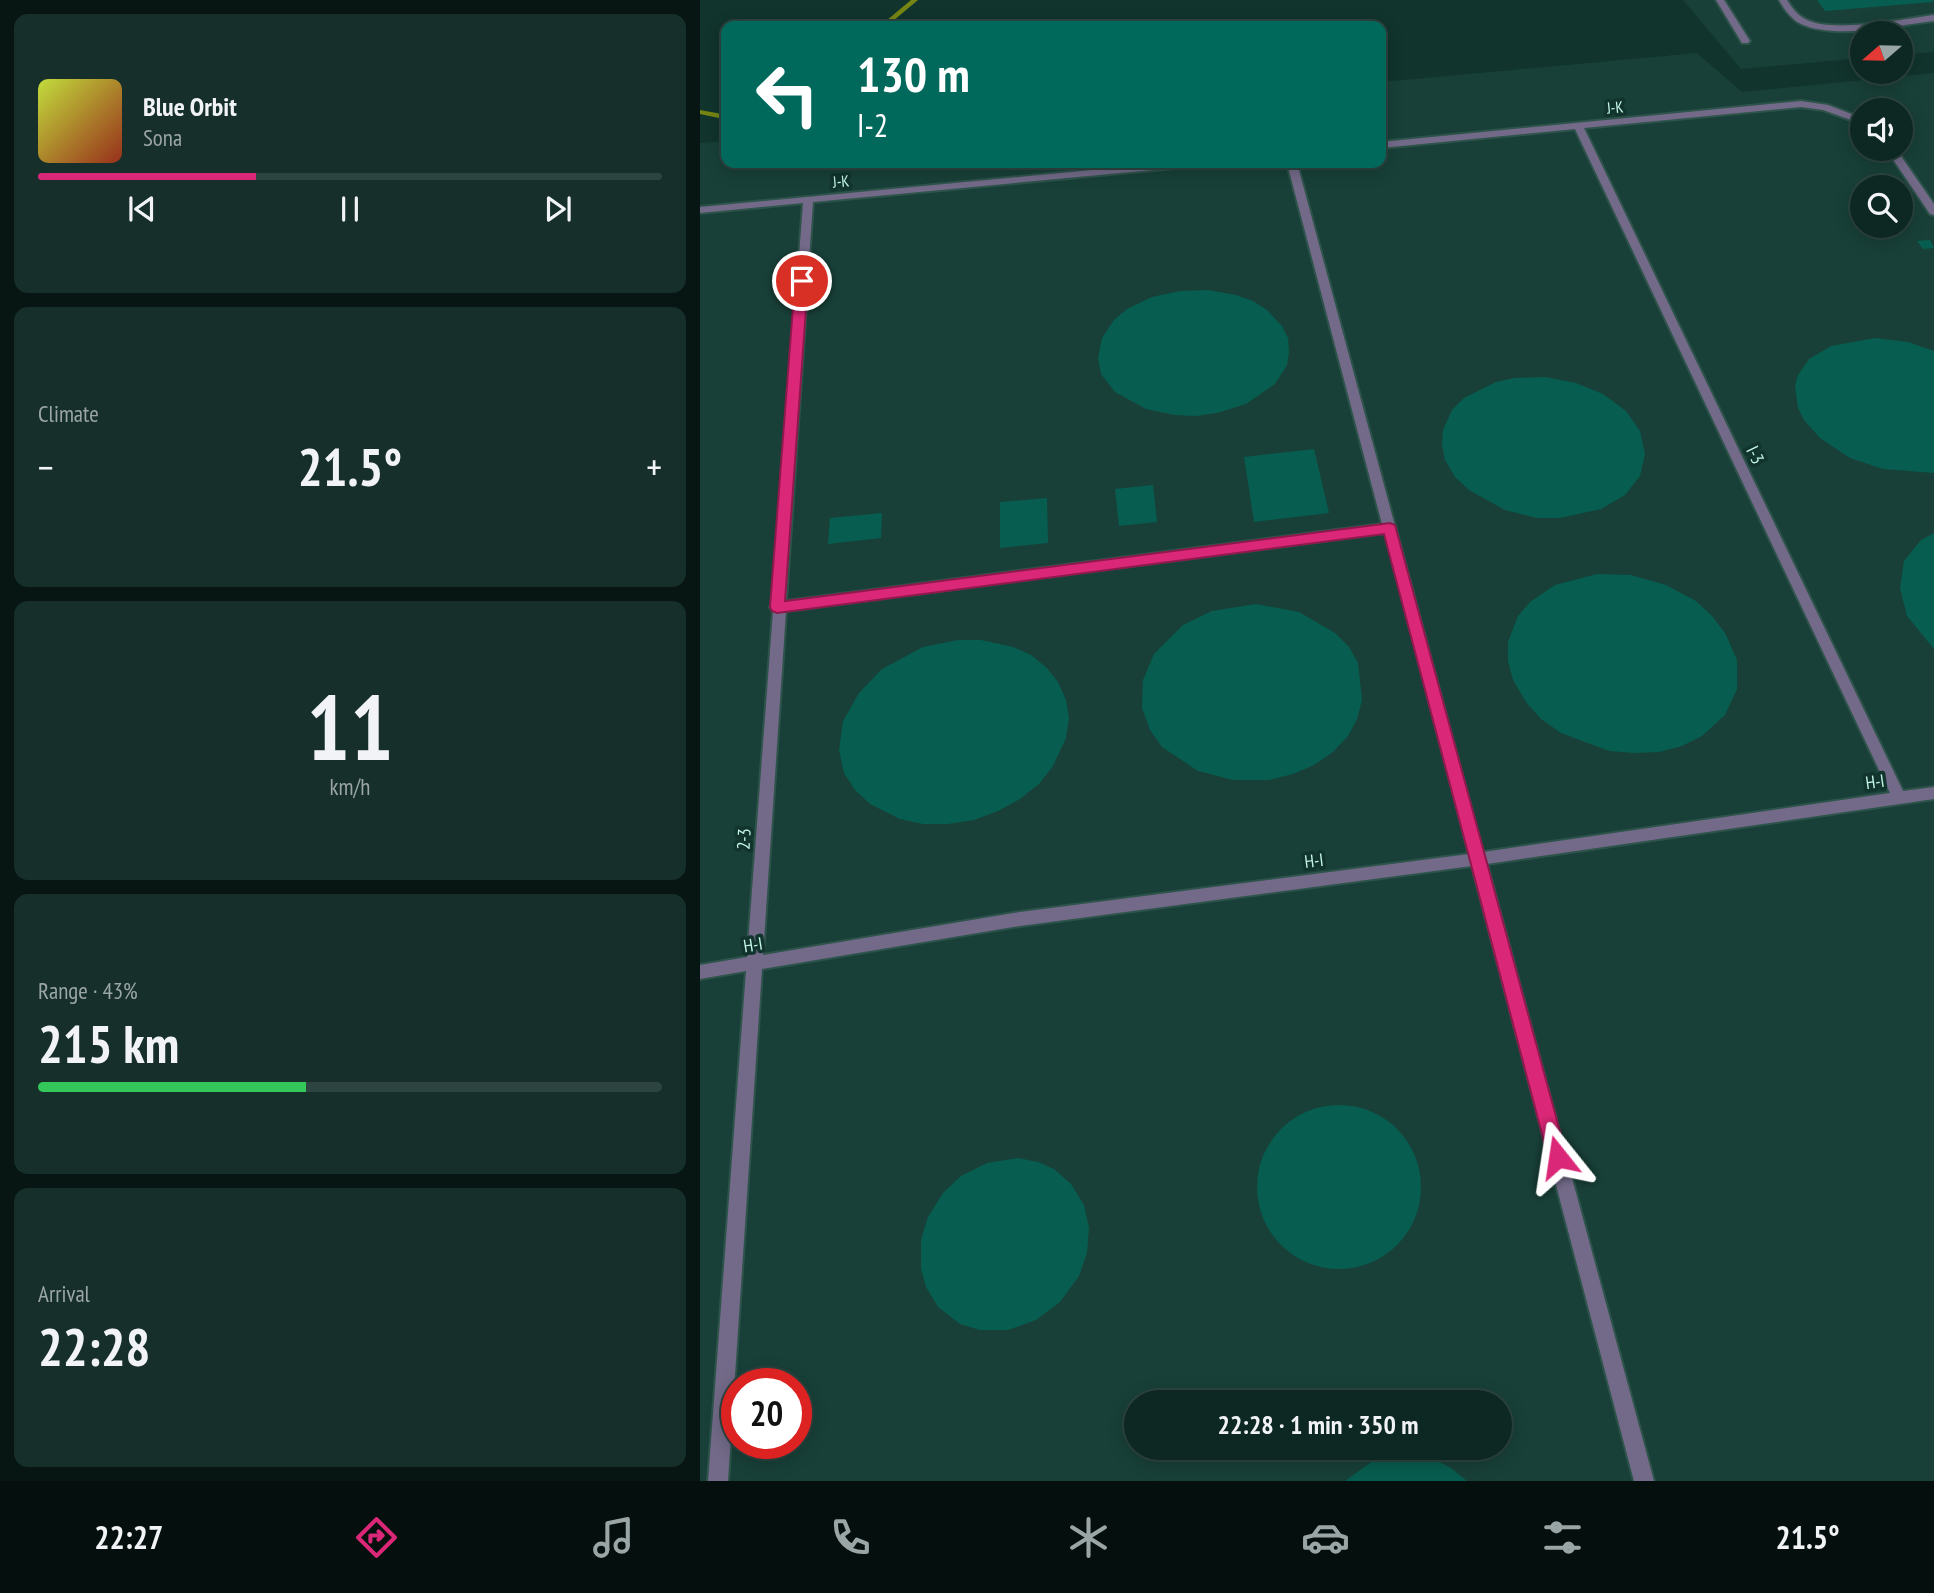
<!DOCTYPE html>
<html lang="en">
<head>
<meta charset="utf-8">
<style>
	body { margin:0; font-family:"PT Sans Narrow",sans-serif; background:#162f2a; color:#f1f3f6; height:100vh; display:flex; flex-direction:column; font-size:26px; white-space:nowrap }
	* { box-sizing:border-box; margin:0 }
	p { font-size:23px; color:#9aa5a5 }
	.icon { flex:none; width:38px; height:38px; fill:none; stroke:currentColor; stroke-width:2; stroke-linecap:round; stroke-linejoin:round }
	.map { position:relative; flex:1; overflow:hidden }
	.side { display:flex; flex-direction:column; gap:14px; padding:14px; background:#071513; width:700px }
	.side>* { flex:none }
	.hud { position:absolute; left:21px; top:21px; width:665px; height:147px; border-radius:14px; box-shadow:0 4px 18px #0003,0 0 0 2px #2d4440; background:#00695c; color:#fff; overflow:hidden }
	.needle { width:46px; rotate:250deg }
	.fabs { position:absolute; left:1150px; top:21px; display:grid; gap:14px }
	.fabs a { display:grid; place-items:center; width:63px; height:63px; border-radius:50%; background:#0d2722; box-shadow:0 4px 18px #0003,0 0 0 2px #2d4440; font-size:35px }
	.speed { position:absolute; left:21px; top:1368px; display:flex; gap:14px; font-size:35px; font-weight:700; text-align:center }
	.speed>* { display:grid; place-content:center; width:91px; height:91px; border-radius:50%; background:#0d2722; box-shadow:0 4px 18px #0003,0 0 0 2px #2d4440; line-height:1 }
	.speed .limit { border:10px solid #d22; background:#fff; color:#111 }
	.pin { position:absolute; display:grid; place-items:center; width:60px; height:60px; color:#fff; margin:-30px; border:4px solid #fff; border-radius:50%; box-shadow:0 2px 7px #0007 }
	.me { position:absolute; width:77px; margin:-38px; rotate:345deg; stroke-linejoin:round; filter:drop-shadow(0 0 5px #0008) }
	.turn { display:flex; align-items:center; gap:24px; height:147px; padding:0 21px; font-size:32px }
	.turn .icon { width:91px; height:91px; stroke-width:2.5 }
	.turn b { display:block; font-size:49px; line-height:60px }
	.big { font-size:52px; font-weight:700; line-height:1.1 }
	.side .widget { flex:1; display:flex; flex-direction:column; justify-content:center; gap:10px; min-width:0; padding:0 24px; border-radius:14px; background:#162f2a }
	.side .dial { align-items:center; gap:0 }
	.dial b { font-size:91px; line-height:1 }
	.song { display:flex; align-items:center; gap:21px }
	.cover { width:84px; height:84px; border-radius:10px; background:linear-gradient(135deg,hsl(70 70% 55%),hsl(10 70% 35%)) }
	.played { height:7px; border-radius:4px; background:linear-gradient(90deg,#db2777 35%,#2d4440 35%) }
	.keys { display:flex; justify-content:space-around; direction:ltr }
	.heat { display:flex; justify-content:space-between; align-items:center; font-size:38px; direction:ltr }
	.charge { height:10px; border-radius:5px; background:linear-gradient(90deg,#34c759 43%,#2d4440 0) }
	.trip { position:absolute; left:424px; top:1390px; width:388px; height:70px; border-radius:35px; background:#0d2722; box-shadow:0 4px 18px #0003,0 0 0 2px #2d4440; font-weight:700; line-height:70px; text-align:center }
	.tabs { display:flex; height:112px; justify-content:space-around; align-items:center; background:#05100e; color:#9aa5a5 }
	.tabs .icon { width:49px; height:49px }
	.tabs .active { color:#db2777 }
	.tabs b { font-size:32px; color:#f1f3f6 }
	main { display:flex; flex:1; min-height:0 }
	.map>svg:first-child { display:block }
	.built { fill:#184038; fill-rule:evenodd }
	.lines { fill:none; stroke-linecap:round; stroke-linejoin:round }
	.stream { fill:#778513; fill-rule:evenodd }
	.building { fill:#075d4f }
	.lane-casing { stroke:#2e534b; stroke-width:4 }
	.lane { fill:#726a88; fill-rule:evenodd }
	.route { fill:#db2777; stroke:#8e194d; stroke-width:2 }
	.labels { text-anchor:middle; stroke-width:7; stroke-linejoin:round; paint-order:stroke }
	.far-street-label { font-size:16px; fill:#c4f5e8; stroke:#11342d }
	.street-label { font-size:18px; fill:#c4f5e8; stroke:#11342d }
</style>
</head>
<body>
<main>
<section class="side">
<div class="widget">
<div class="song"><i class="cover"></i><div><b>Blue Orbit</b><p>Sona</p></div></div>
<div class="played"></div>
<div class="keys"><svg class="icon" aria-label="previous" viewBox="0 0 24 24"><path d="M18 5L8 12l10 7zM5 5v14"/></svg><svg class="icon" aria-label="pause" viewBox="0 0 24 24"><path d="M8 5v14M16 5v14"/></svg><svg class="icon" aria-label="next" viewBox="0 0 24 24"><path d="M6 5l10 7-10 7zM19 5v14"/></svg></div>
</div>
<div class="widget"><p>Climate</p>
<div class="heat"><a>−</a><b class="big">21.5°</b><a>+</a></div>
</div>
<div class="widget dial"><b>11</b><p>km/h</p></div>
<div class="widget"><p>Range · 43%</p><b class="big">215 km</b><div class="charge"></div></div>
<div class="widget"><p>Arrival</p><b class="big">22:28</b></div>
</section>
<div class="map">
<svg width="1234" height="1481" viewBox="0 0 1234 1481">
	<rect width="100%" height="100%" fill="#11342d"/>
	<g class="built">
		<path d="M 983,0 L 1234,0 L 1234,52 L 1201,55 L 1200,33 L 1162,33 L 1162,58 L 1041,69 Z"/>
		<path d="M 997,53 L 1042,92 L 1234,73 L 1234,1481 L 0,1481 L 0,143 L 26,141 L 26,163 L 681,163 L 681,82 ZM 1162,110 L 1200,110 L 1200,149 L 1162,149 ZM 1162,187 L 1200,187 L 1200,226 L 1162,226 ZM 37,1384 L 96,1384 L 96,1444 L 37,1444 ZM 436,1402 L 800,1402 L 800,1447 L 436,1447 Z"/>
	</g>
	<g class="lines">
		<g class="stream">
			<path d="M 211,0 L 218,0 L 187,26 L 180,26 Z"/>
			<path d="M 0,110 L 22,114 L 23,116 L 19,118 L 0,114 Z"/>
		</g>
	</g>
	<g class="building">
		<path d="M 1117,0 L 1233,0 L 1233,2 L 1125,11 Z"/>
		<path d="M 1230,240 L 1234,248 L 1223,249 L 1217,241 Z"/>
		<path d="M 508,290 L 536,295 L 553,301 L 567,310 L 582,326 L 588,338 L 589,352 L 587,365 L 575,384 L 546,404 L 517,413 L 496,416 L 475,415 L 446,409 L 415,392 L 401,374 L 398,358 L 402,338 L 414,320 L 427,309 L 452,297 L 480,291 Z"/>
		<path d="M 1175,338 L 1208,342 L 1234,351 L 1234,473 L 1183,469 L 1150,458 L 1120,438 L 1104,420 L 1098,408 L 1095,386 L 1098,375 L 1109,359 L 1131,346 Z"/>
		<path d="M 845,377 L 876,383 L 903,394 L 926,411 L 940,431 L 945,454 L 940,476 L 925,495 L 901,509 L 860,518 L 837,518 L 805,510 L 769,490 L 755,477 L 745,460 L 742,445 L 743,430 L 752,410 L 764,398 L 796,382 L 814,378 Z"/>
		<path d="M 614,449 L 629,513 L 554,522 L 544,457 Z"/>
		<path d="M 453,485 L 457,522 L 419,526 L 415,489 Z"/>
		<path d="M 347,498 L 348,543 L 300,548 L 300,502 Z"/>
		<path d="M 182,513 L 181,538 L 128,544 L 130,518 Z"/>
		<path d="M 1234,533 L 1234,649 L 1207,616 L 1200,588 L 1204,561 L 1221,540 Z"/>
		<path d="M 897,574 L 931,575 L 966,585 L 996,601 L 1012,616 L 1025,633 L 1037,660 L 1037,689 L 1025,715 L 1002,736 L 982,746 L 959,752 L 934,753 L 909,751 L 861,733 L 841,719 L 826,702 L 813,680 L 808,661 L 808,642 L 818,616 L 830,602 L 855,585 Z"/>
		<path d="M 556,604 L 599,612 L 635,633 L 649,647 L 658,663 L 662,700 L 657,719 L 648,736 L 633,752 L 614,765 L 593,774 L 569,780 L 533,780 L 498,771 L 462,747 L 450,730 L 442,708 L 443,680 L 454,654 L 483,625 L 512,611 Z"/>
		<path d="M 258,640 L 281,640 L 313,647 L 331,655 L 347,668 L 358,682 L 366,700 L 369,718 L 366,738 L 353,766 L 339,784 L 320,799 L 298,811 L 274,820 L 248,824 L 223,824 L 200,819 L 170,804 L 155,790 L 144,773 L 139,750 L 143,721 L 159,693 L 182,669 L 223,647 Z"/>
		<circle cx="639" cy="1187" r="82"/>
		<path d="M 318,1158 L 338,1162 L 354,1169 L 371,1184 L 384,1205 L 389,1228 L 387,1253 L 379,1276 L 360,1302 L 336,1320 L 308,1330 L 280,1330 L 260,1324 L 238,1307 L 226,1287 L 221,1269 L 221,1240 L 228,1217 L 243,1193 L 261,1176 L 287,1163 Z"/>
		<path d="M 707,1455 L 731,1458 L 751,1468 L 767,1481 L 645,1481 L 674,1460 Z"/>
	</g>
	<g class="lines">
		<defs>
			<g id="lane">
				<path d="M 1016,0 L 1024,0 L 1050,41 L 1048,43 L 1042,43 Z"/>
				<path d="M 1079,0 L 1087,0 C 1092,8 1098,16 1107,20 C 1134,33 1203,19 1234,15 L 1234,21 C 1197,25 1136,40 1101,24 C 1091,19 1084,9 1079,0 Z"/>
				<path d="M 1101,101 L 1128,105 L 1162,118 L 1162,124 L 1123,110 L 1101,107 L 884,128 L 1203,791 L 1234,787 L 1234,799 L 787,864 L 954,1481 L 934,1481 L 772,866 L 320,926 L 62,969 L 28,1481 L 8,1481 L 46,971 L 0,979 L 0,965 L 47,957 L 73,611 L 70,607 L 73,603 L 103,203 L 0,213 L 0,207 L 466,163 L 500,163 L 495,166 L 113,202 L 86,601 L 682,524 L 587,163 L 597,163 L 783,852 L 1190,793 L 875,129 L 681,148 L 681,142 ZM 685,533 L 769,854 L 320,912 L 63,955 L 86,611 Z"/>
				<path d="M 1186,149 L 1196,149 L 1234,204 L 1234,215 L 1230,214 Z"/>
			</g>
		</defs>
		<use href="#lane" class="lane-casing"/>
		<use href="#lane" class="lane"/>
	</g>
	<path class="route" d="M 102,277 L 108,281 L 85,601 L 690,523 L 695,525 L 867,1157 L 864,1163 L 858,1166 L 851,1163 L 848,1157 L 684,534 L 77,613 L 72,611 L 70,607 L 95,281 Z"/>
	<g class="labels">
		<g class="far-street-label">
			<text transform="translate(915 107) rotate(-6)" y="6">J-K</text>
			<text transform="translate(141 181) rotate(-5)" y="6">J-K</text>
		</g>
		<g class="street-label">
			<text transform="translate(1055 455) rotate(64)" y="6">I-3</text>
			<text transform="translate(1175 782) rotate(-8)" y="6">H-I</text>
			<text transform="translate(44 839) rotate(-87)" y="6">2-3</text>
			<text transform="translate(614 861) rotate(-7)" y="6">H-I</text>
			<text transform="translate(53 945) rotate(-9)" y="6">H-I</text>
		</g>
	</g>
</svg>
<div class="fabs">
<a><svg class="needle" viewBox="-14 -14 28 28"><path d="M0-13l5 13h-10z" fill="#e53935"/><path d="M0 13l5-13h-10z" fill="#9aa5a5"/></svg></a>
<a><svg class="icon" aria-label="sound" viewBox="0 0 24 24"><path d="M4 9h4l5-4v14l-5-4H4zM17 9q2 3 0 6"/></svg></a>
<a><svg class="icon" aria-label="search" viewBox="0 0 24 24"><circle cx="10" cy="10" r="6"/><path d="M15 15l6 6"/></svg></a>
</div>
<div class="speed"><div class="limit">20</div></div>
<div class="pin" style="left:102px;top:281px;background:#d93025"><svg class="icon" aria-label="arrive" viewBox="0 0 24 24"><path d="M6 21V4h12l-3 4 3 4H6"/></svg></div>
<svg class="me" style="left:858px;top:1157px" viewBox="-20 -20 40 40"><path d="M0-17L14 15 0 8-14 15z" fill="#db2777" stroke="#fff" stroke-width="4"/></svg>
<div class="trip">22:28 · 1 min · 350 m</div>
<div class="hud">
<div class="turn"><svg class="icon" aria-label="left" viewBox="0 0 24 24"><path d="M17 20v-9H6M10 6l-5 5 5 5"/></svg><div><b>130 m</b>I-2</div></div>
</div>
</div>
</main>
<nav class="tabs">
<b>22:27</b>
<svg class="icon active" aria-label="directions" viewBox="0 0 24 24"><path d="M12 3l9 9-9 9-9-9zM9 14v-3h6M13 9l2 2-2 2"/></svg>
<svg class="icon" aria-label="music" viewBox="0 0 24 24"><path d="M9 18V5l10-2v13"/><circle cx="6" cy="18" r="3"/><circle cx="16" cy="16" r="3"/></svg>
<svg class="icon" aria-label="phone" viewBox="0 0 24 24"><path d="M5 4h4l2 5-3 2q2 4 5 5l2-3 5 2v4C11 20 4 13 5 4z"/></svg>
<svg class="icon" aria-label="climate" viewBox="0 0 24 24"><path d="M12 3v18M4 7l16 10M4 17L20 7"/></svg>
<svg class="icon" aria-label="car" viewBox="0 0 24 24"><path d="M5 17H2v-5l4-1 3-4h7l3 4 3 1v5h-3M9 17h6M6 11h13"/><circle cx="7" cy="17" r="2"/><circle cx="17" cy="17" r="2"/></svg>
<svg class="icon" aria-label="filters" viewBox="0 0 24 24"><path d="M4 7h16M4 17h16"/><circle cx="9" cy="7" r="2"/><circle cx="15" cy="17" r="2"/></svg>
<b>21.5°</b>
</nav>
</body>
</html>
